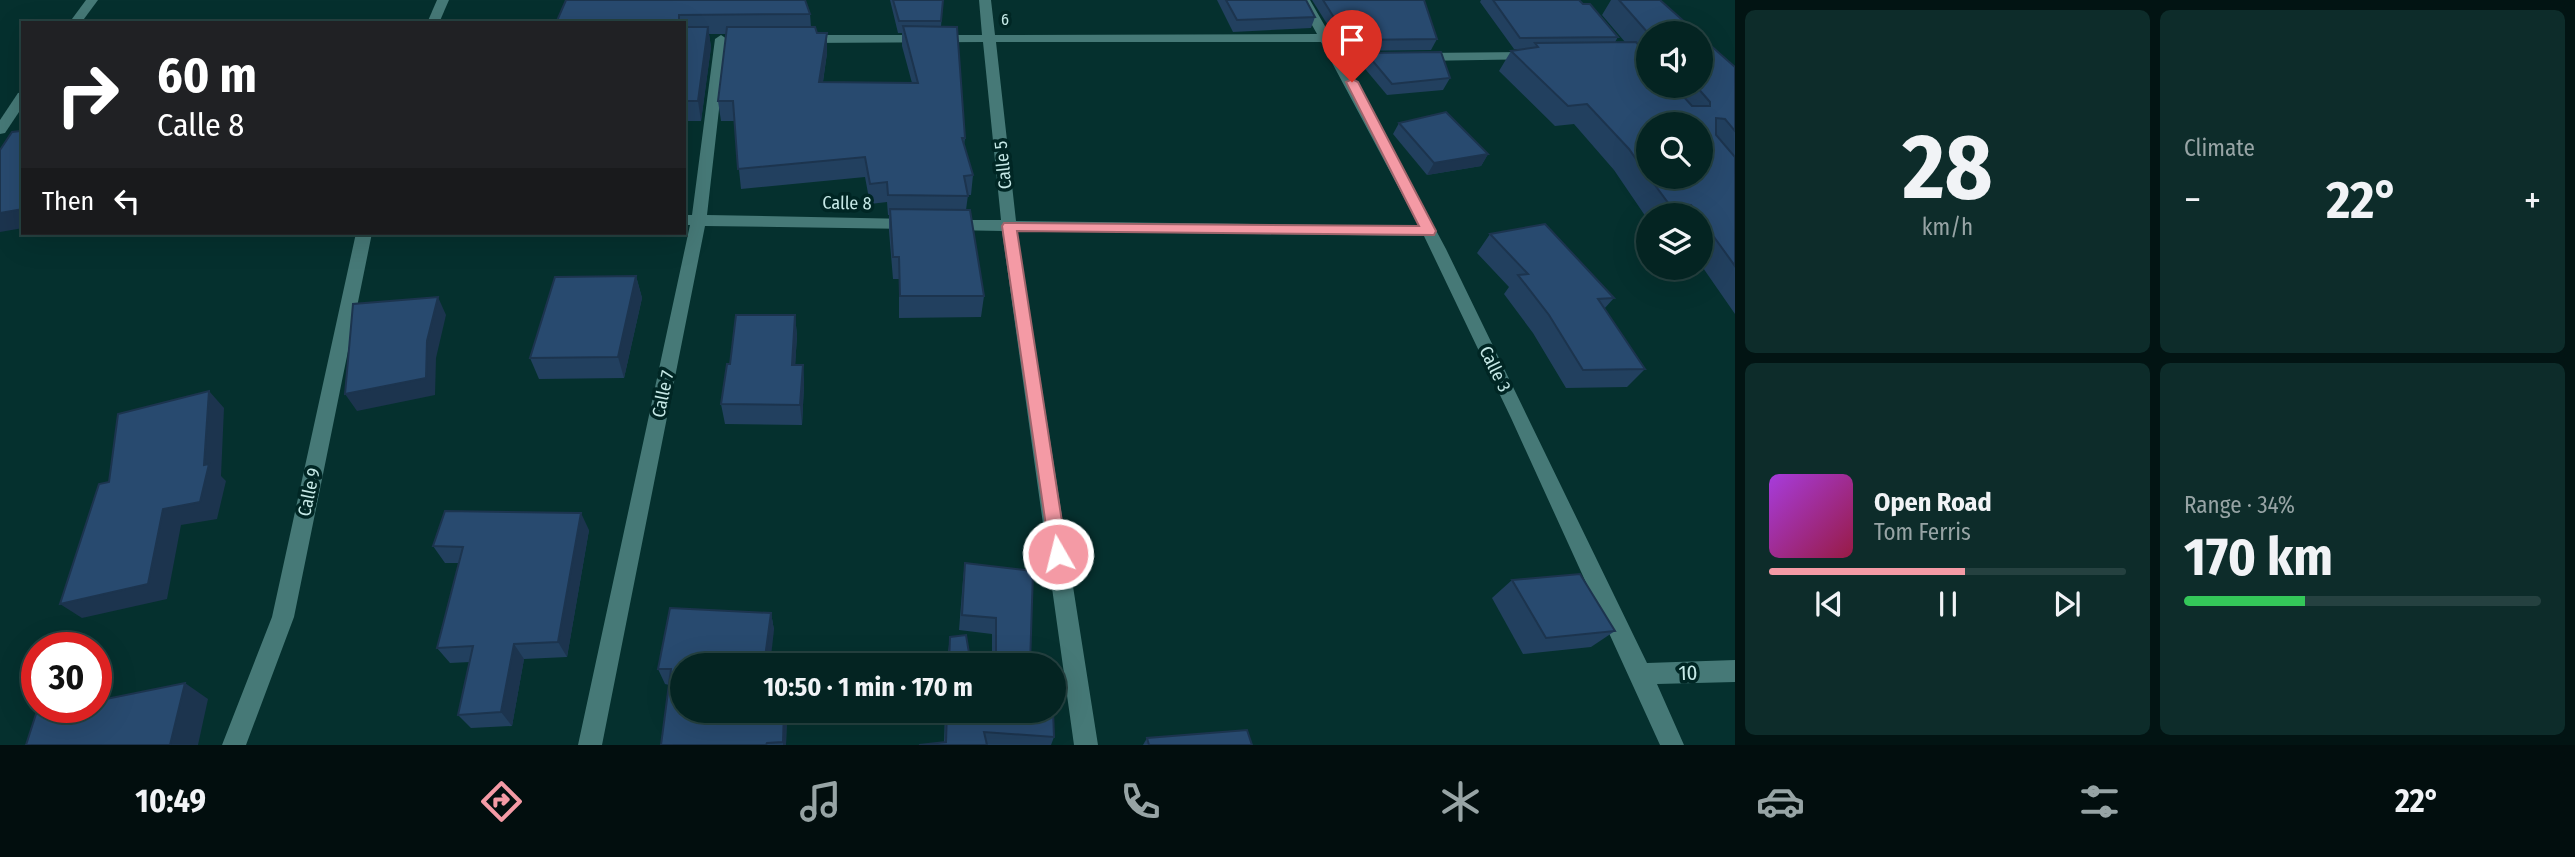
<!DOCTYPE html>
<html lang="en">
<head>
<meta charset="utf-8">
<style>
	body { margin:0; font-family:"Fira Sans Condensed",sans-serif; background:#0d2c2a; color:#f1f3f6; height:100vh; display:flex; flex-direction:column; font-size:26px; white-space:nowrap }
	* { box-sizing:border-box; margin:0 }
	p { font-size:23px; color:#97a4a5 }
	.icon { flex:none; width:38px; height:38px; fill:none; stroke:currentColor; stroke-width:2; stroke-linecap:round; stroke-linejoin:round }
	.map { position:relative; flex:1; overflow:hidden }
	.details { display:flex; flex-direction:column; gap:10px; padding:10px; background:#021413; width:840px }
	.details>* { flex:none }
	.hud { position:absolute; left:21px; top:21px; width:665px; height:214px; border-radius:0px; box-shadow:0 7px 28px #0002,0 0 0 2px #254140; background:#202124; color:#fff; overflow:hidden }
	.controls { position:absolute; left:1636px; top:21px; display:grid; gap:14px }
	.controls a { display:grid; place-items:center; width:77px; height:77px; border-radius:50%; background:#042422; box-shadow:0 7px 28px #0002,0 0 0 2px #254140; font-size:35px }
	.speed { position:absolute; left:21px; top:632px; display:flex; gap:14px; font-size:35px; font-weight:700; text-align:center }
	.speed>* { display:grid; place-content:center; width:91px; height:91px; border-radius:50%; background:#042422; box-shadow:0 7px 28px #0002,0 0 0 2px #254140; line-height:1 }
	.speed .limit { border:10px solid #d22; background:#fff; color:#111 }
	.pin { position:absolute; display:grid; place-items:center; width:60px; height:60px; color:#fff; margin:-72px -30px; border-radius:50% 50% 50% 0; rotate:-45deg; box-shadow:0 0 7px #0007 }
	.pin .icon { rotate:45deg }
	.me { position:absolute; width:77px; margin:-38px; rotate:352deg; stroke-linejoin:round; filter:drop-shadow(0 0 5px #0008) }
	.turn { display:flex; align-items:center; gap:24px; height:147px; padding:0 21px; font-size:32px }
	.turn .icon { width:91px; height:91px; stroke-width:2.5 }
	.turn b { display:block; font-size:49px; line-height:60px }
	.then { display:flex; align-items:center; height:66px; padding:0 21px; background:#0003; gap:14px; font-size:26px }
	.big { font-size:52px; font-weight:700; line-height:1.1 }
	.details .card { flex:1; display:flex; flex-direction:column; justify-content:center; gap:10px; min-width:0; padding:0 24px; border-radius:10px; background:#0d2c2a }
	.details .dial { align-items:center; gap:0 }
	.dial b { font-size:91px; line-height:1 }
	.song { display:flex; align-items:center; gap:21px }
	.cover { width:84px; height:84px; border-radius:10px; background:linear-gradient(135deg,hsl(280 70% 55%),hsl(340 70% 35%)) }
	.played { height:7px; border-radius:4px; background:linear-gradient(90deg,#f49aa5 55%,#254140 55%) }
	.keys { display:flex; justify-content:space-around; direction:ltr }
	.heat { display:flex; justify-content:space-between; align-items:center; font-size:38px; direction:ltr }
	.charge { height:10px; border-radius:5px; background:linear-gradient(90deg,#34c759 34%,#254140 0) }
	.details .tiles { flex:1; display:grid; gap:10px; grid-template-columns:repeat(2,1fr) }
	.trip { position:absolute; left:670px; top:653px; width:396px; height:70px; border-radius:35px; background:#042422; box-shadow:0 7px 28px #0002,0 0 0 2px #254140; font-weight:700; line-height:70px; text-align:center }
	.menu { display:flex; height:112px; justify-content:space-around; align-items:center; background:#020e0e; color:#97a4a5 }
	.menu .icon { width:49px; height:49px }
	.menu .selected { color:#f49aa5 }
	.menu b { font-size:32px; color:#f1f3f6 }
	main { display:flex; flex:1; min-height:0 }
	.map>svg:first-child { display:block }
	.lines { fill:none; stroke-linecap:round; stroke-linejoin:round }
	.minor { fill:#467977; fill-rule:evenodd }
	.wall { fill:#22405f }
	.shaded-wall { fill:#1c344e }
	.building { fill:#284a6f; stroke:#1c344e; stroke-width:2 }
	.route { fill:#f49aa5; stroke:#9f646b; stroke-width:2 }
	.labels { text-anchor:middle; stroke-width:7; stroke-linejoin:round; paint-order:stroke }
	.far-street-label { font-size:16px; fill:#c6e9e7; stroke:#002624 }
	.street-label { font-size:18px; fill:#c6e9e7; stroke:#002624 }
	.near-street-label { font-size:21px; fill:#c6e9e7; stroke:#002624 }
</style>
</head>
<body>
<main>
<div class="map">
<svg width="1735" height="745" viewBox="0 0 1735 745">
	<rect width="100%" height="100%" fill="#05302e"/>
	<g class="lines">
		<g class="minor">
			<path d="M 86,0 L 98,0 L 81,23 L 69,23 Z"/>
			<path d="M 437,0 L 449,0 L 439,23 L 427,23 Z"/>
			<path d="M 979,0 L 991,0 L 995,35 L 1317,34 L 1298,0 L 1310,0 L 1341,54 L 1391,54 L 1391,60 L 1386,61 L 1346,62 L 1446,249 L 1647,663 L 1735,660 L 1735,682 L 1657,684 L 1684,745 L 1660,745 L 1511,418 L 1424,236 L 1017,231 L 1098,745 L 1074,745 L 1002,231 L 949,230 L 941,225 L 949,220 L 1001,220 L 983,42 L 803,43 L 797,39 L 803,35 L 982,35 ZM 996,42 L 1321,42 L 1419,226 L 1016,221 Z"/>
			<path d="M 721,35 L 727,39 L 707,215 L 911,219 L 919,224 L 911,229 L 705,226 L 602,745 L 578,745 L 690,225 L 684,225 L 684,215 L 692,215 L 715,39 Z"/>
			<path d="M 1533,52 L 1538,53 L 1538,59 L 1421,61 L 1415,57 L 1421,53 Z"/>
			<path d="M 23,92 L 23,106 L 5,133 L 0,134 L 0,120 L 18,93 Z"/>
			<path d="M 356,233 L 372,233 L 294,617 L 246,745 L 222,745 L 272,617 Z"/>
		</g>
	</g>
	<g class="wall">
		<path d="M 566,0 L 810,14 L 811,27 L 817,33 L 827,33 L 827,53 L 823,82 L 912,83 L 902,46 L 902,33 L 898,33 L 890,0 L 943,0 L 941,27 L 965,138 L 964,145 L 973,175 L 971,195 L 968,195 L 966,210 L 984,296 L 981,317 L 899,318 L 899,279 L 893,279 L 889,231 L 889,215 L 888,215 L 887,202 L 870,204 L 865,177 L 741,189 L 734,121 L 721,121 L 718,101 L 726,34 L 709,34 L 711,47 L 701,121 L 684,121 L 684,23 L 556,23 Z"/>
		<path d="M 1217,0 L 1306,0 L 1315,17 L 1311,28 L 1233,32 Z"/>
		<path d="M 1312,0 L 1424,0 L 1437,39 L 1431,50 L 1350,51 L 1329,27 Z"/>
		<path d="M 1481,0 L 1579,0 L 1618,37 L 1615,42 L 1625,42 L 1602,15 L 1611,0 L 1660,0 L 1648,33 L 1648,86 L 1701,86 L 1735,67 L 1735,314 L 1701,265 L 1701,215 L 1648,215 L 1648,220 L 1614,170 L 1574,124 L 1555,126 L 1499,71 L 1511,51 L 1521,49 L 1514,49 L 1480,2 Z"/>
		<path d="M 1366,53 L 1450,78 L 1443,90 L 1387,95 L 1361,64 Z"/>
		<path d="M 1399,123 L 1488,154 L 1481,166 L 1427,175 L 1393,134 Z"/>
		<path d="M 1490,234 L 1614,298 L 1604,309 L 1645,369 L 1627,387 L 1566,388 L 1533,333 L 1504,294 L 1509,287 L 1477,253 Z"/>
		<path d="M 636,276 L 642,298 L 624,378 L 539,379 L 530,358 Z"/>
		<path d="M 795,315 L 797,336 L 795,365 L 803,365 L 804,385 L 802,425 L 725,424 L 721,404 L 730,364 Z"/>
		<path d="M 589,530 L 567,657 L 524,659 L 512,726 L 471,728 L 458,715 L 470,662 L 450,663 L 437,648 L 459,563 L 445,563 L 433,546 Z"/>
		<path d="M 965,563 L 1030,665 L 992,665 L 992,634 L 959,630 L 963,579 Z"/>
		<path d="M 1512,580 L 1615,631 L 1591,647 L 1523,654 L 1492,598 Z"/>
		<path d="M 771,613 L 774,630 L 682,665 L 787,710 L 786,745 L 661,745 L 669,685 L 665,684 L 658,669 Z"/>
		<path d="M 950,637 L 971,665 L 947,665 L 948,652 Z"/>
		<path d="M 945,710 L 1053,710 L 1054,737 L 1051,745 L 919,745 L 944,742 Z"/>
		<path d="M 1147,738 L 1252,745 L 1143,745 Z"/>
	</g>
	<g class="shaded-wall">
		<path d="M 708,27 L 711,47 L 701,121 L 698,101 Z"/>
		<path d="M 827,33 L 827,53 L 820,101 L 819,82 Z"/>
		<path d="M 1488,154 L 1481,166 L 1427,175 L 1434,163 Z"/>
		<path d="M 23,209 L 23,228 L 0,232 L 0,213 Z"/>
		<path d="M 636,276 L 642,298 L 624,378 L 618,357 Z"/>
		<path d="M 438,297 L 446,315 L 436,358 L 435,395 L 357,411 L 345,394 L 427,341 Z"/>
		<path d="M 795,315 L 797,336 L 794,385 L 792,365 Z"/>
		<path d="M 803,365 L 804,385 L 802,425 L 800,405 Z"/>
		<path d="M 209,391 L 224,408 L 221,476 L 226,481 L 217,519 L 181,525 L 167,599 L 82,618 L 60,604 L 163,509 L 204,465 Z"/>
		<path d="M 581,513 L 589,530 L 567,657 L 558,642 Z"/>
		<path d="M 771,613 L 774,630 L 770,665 L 764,665 Z"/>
		<path d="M 514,644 L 524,659 L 512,726 L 501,712 Z"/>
		<path d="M 185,683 L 208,699 L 198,745 L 170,745 Z"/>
		<path d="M 784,710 L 787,710 L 786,745 L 783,745 L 783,742 Z"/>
	</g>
	<g class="building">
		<path d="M 566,0 L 805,0 L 810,14 L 679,15 L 679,23 L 556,23 Z"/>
		<path d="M 893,0 L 943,0 L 941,21 L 899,21 Z"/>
		<path d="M 1226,0 L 1306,0 L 1315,17 L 1237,20 Z"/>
		<path d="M 1323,0 L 1424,0 L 1437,39 L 1355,40 L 1333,16 Z"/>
		<path d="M 1493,0 L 1579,0 L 1583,4 L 1590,4 L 1618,37 L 1520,38 Z"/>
		<path d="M 1619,0 L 1660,0 L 1697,33 L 1648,33 Z"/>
		<path d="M 903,26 L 957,27 L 965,138 L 962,138 L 973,175 L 964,176 L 968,196 L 888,195 L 887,182 L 870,184 L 865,157 L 738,169 L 733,101 L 718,101 L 727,27 L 815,27 L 817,33 L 827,33 L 819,82 L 918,83 Z"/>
		<path d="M 684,27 L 708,27 L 698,101 L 684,101 Z"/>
		<path d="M 1701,37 L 1735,67 L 1735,131 L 1725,119 L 1716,118 L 1716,135 L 1735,157 L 1735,266 L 1701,219 L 1701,215 L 1699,215 L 1691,205 L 1669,204 L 1649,177 L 1701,177 L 1701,124 L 1648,124 L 1648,176 L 1629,149 L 1587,104 L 1568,106 L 1511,51 L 1538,47 L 1535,43 L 1636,42 L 1648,56 L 1648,86 L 1674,86 L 1692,106 L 1710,106 L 1710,102 L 1696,86 L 1701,86 Z"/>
		<path d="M 1441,52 L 1450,78 L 1392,84 L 1366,53 Z"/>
		<path d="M 1446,112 L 1488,154 L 1434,163 L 1399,123 Z"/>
		<path d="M 23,125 L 23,209 L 0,213 L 0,150 L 12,132 L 20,131 Z"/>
		<path d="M 890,209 L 970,210 L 984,296 L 900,296 L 899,257 L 893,257 Z"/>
		<path d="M 1545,224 L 1614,298 L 1598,299 L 1645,369 L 1583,370 L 1549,315 L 1518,275 L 1528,274 L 1490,234 Z"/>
		<path d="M 636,276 L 618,357 L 530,358 L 555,277 Z"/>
		<path d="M 438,297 L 427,341 L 426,378 L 345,394 L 353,304 Z"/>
		<path d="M 736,315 L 795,315 L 792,365 L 803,365 L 800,405 L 721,404 L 727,364 L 730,364 Z"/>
		<path d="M 209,391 L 204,465 L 209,464 L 200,502 L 163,509 L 148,584 L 60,604 L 99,484 L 109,482 L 118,414 Z"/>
		<path d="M 445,511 L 581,513 L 558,642 L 514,644 L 501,712 L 458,715 L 473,646 L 437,648 L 463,547 L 433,546 Z"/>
		<path d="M 965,563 L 1033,571 L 1030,665 L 996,665 L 996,618 L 962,615 Z"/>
		<path d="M 1580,574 L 1615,631 L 1546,638 L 1512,580 Z"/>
		<path d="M 670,608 L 771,613 L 764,665 L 682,665 L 682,710 L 784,710 L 783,742 L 767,743 L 766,745 L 661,745 L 671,669 L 658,669 Z"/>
		<path d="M 966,635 L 971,665 L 949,665 L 950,637 Z"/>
		<path d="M 185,683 L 170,745 L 26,745 L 36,714 L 68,707 L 96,707 L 96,701 Z"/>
		<path d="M 947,710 L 1053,710 L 1054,737 L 984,732 L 987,745 L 919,745 L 946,742 Z"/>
		<path d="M 1247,730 L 1252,745 L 1149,745 L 1147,738 Z"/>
	</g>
	<path class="route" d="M 1352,79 L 1358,82 L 1436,231 L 1434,235 L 1017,231 L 1067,554 L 1064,560 L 1058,562 L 1051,560 L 1002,226 L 1004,223 L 1419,226 L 1346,82 Z"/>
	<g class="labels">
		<g class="far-street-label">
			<text x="1005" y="25">6</text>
		</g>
		<g class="street-label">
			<text transform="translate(1003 165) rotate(-96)" y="6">Calle 5</text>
			<text transform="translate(847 203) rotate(1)" y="6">Calle 8</text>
			<text transform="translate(1495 369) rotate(64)" y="6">Calle 3</text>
			<text transform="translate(663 394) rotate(-78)" y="6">Calle 7</text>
			<text transform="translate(309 492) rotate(-78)" y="6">Calle 9</text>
		</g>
		<g class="near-street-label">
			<text transform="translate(1688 673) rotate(-2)" y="7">10</text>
		</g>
	</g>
</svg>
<div class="controls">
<a><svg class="icon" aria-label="sound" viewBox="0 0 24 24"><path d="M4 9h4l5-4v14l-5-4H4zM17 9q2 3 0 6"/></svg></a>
<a><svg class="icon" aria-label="search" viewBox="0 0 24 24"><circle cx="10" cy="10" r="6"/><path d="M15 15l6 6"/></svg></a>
<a><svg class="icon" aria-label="layers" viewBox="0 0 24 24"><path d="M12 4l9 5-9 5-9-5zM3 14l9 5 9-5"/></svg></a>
</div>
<div class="speed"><div class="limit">30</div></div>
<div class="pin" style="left:1352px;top:82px;background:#d93025"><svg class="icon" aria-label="arrive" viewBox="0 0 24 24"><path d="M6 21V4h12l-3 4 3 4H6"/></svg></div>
<svg class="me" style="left:1058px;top:554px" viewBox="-20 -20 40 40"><circle r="17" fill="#f49aa5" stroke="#fff" stroke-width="3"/><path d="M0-11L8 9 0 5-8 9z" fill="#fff"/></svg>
<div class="trip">10:50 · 1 min · 170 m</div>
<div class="hud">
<div class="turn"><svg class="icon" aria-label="right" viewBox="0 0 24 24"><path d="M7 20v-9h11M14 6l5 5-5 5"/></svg><div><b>60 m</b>Calle 8</div></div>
<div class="then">Then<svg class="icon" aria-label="left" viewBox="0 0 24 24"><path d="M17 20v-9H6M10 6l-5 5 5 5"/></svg></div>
</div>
</div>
<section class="details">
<div class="tiles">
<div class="card dial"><b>28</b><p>km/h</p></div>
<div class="card"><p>Climate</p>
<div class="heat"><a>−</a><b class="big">22°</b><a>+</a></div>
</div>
<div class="card">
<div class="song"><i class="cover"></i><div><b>Open Road</b><p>Tom Ferris</p></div></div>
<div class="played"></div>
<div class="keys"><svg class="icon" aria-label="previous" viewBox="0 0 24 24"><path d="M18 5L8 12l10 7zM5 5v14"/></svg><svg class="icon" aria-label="pause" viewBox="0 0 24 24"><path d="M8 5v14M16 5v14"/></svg><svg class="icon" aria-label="next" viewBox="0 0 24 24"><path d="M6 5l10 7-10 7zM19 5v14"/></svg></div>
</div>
<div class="card"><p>Range · 34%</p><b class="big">170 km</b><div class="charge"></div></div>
</div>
</section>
</main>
<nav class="menu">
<b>10:49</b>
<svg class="icon selected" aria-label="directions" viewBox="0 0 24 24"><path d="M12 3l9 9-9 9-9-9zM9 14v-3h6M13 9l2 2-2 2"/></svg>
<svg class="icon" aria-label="music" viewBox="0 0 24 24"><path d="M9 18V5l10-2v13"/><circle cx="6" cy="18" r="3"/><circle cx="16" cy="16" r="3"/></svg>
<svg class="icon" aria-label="phone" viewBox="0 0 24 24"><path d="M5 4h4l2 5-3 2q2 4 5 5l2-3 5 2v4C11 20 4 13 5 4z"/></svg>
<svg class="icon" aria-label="climate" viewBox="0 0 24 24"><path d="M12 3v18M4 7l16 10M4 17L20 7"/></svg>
<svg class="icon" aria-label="car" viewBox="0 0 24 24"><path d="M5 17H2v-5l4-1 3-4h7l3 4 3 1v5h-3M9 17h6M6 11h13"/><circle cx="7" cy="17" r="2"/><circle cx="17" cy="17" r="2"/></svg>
<svg class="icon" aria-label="filters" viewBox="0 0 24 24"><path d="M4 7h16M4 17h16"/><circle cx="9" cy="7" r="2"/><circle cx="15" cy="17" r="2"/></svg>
<b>22°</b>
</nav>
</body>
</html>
